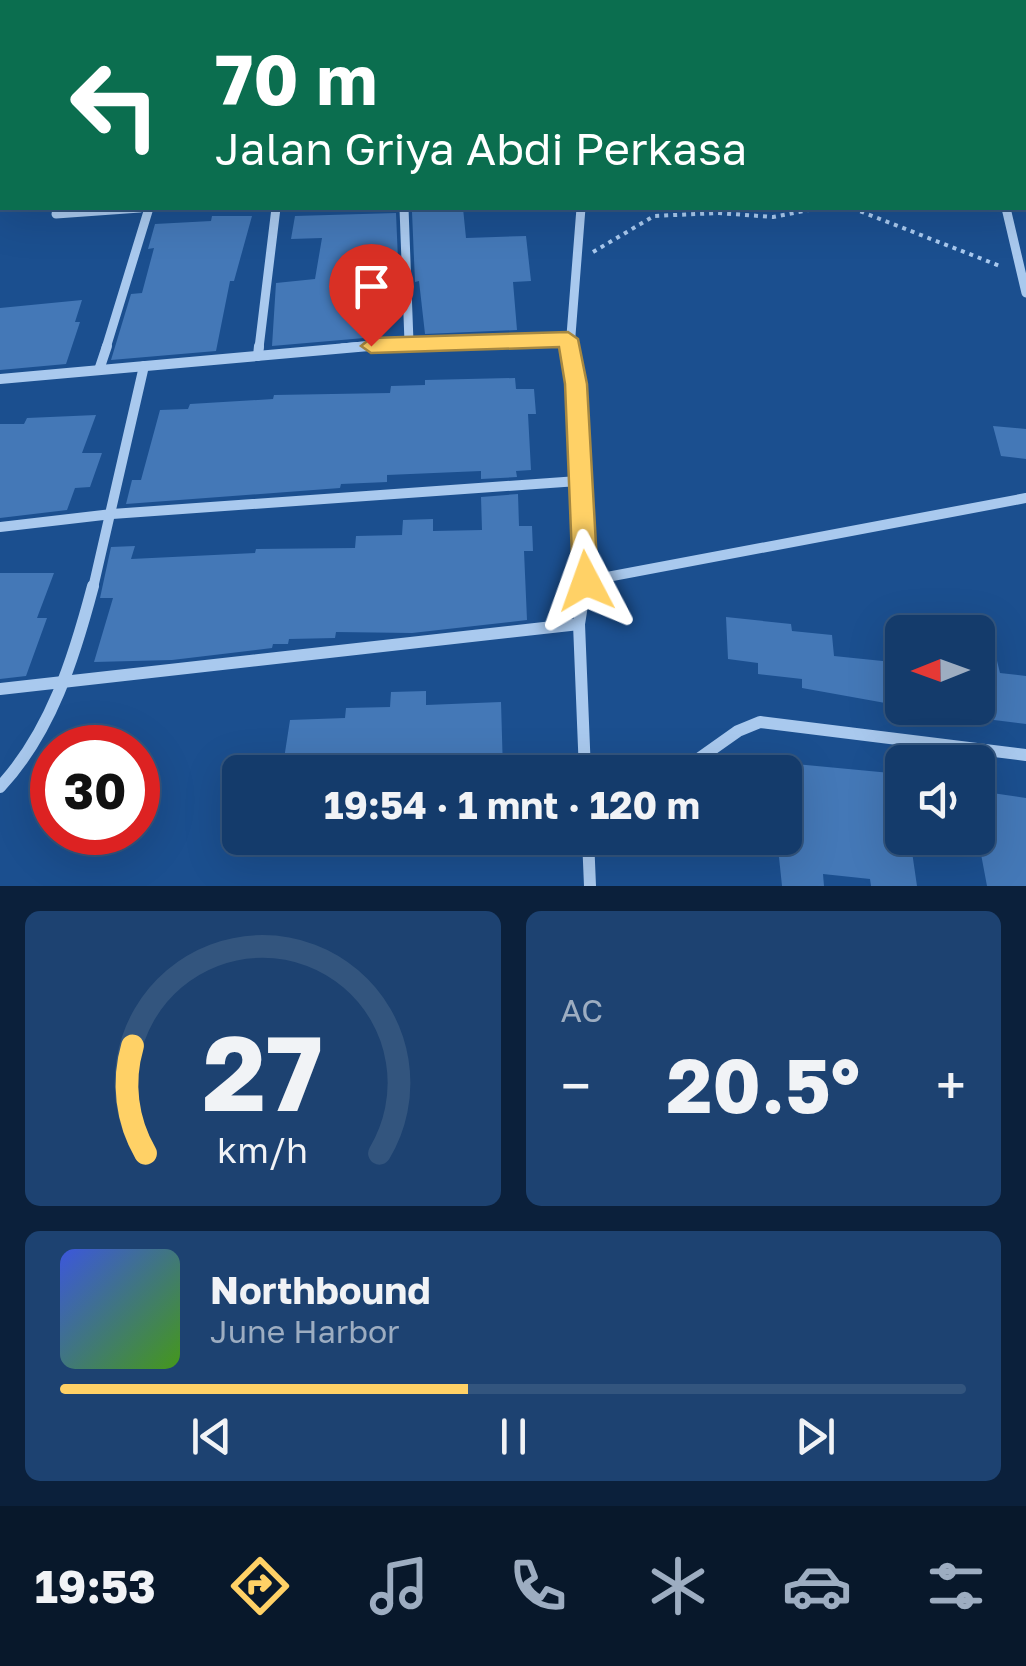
<!DOCTYPE html>
<html lang="id">
<head>
<meta charset="utf-8">
<style>
	body { margin:0; font-family:"Golos Text",sans-serif; background:#1d4271; color:#f1f3f6; height:100vh; display:flex; flex-direction:column; font-size:38px; white-space:nowrap }
	* { box-sizing:border-box; margin:0 }
	p { font-size:32px; color:#9dadc1 }
	.icon { flex:none; width:55px; height:55px; fill:none; stroke:currentColor; stroke-width:2; stroke-linecap:round; stroke-linejoin:round }
	.map { position:relative; height:886px; overflow:hidden }
	.panel { display:flex; flex-direction:column; gap:25px; padding:25px; background:#0b203b; flex:1 }
	.panel>* { flex:none }
	.banner { position:absolute; left:0px; top:0px; width:1028px; height:210px; box-shadow:0 10px 40px #0002,0 0 0 2px #33557e; background:#0b6e4f; color:#fff; overflow:hidden }
	.needle { width:65px; rotate:269deg }
	.tools { position:absolute; left:885px; top:615px; display:grid; gap:20px }
	.tools a { display:grid; place-items:center; width:110px; height:110px; border-radius:15px; background:#143b6b; box-shadow:0 10px 40px #0002,0 0 0 2px #33557e; font-size:50px }
	.speed { position:absolute; left:30px; top:725px; display:flex; gap:20px; font-size:50px; font-weight:700; text-align:center }
	.speed>* { display:grid; place-content:center; width:130px; height:130px; border-radius:50%; background:#143b6b; box-shadow:0 10px 40px #0002,0 0 0 2px #33557e; line-height:1 }
	.speed .limit { border:15px solid #d22; background:#fff; color:#111 }
	.pin { position:absolute; display:grid; place-items:center; width:85px; height:85px; color:#fff; margin:-102px -42px; border-radius:50% 50% 50% 0; rotate:-45deg; box-shadow:0 0 10px #0007 }
	.pin .icon { rotate:45deg }
	.me { position:absolute; width:110px; margin:-55px; rotate:356deg; stroke-linejoin:round; filter:drop-shadow(0 0 8px #0008) }
	.turn { display:flex; align-items:center; gap:35px; height:210px; padding:0 50px; font-size:45px }
	.turn .icon { width:130px; height:130px; stroke-width:2.5 }
	.turn b { display:block; font-size:70px; line-height:85px }
	.big { font-size:75px; font-weight:700; line-height:1.1 }
	.panel .widget { flex:1; display:flex; flex-direction:column; justify-content:center; gap:15px; min-width:0; padding:0 35px; border-radius:15px; background:#1d4271 }
	.panel .dial { align-items:center; gap:0 }
	.dial svg { height:260px; overflow:visible; fill:none; stroke:#33557e; stroke-width:7; stroke-linecap:round; text-anchor:middle }
	.dial text { fill:#f1f3f6; stroke:none }
	.song { display:flex; align-items:center; gap:30px }
	.cover { width:120px; height:120px; border-radius:15px; background:linear-gradient(135deg,hsl(230 70% 55%),hsl(100 70% 35%)) }
	.played { height:10px; border-radius:5px; background:linear-gradient(90deg,#ffd166 45%,#33557e 45%) }
	.keys { display:flex; justify-content:space-around; direction:ltr }
	.heat { display:flex; justify-content:space-between; align-items:center; font-size:55px; direction:ltr }
	.panel .tiles { flex:1; display:grid; gap:25px; grid-template-columns:1fr 1fr }
	.widget:last-child { grid-column:span 2 }
	.trip { position:absolute; left:222px; top:755px; width:580px; height:100px; border-radius:15px; background:#143b6b; box-shadow:0 10px 40px #0002,0 0 0 2px #33557e; font-weight:700; line-height:100px; text-align:center }
	.tabs { display:flex; height:160px; justify-content:space-around; align-items:center; background:#08182b; color:#9dadc1 }
	.tabs .icon { width:70px; height:70px }
	.tabs .active { color:#ffd166 }
	.tabs b { font-size:45px; color:#f1f3f6 }
	.map>svg:first-child { display:block }
	.building { fill:#4478b7 }
	.lines { fill:none; stroke-linecap:round; stroke-linejoin:round }
	.path { stroke:#a9c9ee; stroke-width:4; stroke-dasharray:4 5; stroke-linecap:butt }
	.minor-far3 { stroke:#a9c9ee; stroke-width:6 }
	.minor-far2 { stroke:#a9c9ee; stroke-width:9 }
	.minor-far1 { stroke:#a9c9ee; stroke-width:10 }
	.minor { stroke:#a9c9ee; stroke-width:12 }
	.route { fill:#ffd166; stroke:#a68842; stroke-width:2.5 }
</style>
</head>
<body>
<div class="map">
<svg width="1026" height="886" viewBox="0 0 1026 886">
	<rect width="100%" height="100%" fill="#1b4f8f"/>
	<g class="building">
		<path d="M 420,208 L 463,208 L 466,238 L 526,236 L 531,281 L 513,282 L 517,330 L 425,334 L 419,281 L 415,282 L 412,212 L 420,212 Z"/>
		<path d="M 396,213 L 399,283 L 374,285 L 376,337 L 272,346 L 276,283 L 315,279 L 322,238 L 291,239 L 295,216 Z"/>
		<path d="M 212,216 L 252,216 L 234,281 L 230,281 L 216,351 L 111,360 L 131,294 L 142,293 L 154,248 L 148,249 L 155,224 L 211,221 Z"/>
		<path d="M 82,300 L 75,322 L 80,322 L 66,364 L 0,370 L 0,308 Z"/>
		<path d="M 515,378 L 516,389 L 534,389 L 536,414 L 528,414 L 531,470 L 516,471 L 517,477 L 481,479 L 481,471 L 387,475 L 387,482 L 341,484 L 340,488 L 126,504 L 132,480 L 141,480 L 160,410 L 188,409 L 190,404 L 273,399 L 274,395 L 390,393 L 391,386 L 425,385 L 425,380 Z"/>
		<path d="M 96,415 L 82,453 L 102,453 L 90,487 L 75,488 L 67,510 L 0,518 L 0,424 L 24,424 L 27,418 Z"/>
		<path d="M 993,426 L 1026,429 L 1026,459 L 1001,456 Z"/>
		<path d="M 518,494 L 519,526 L 532,526 L 533,551 L 524,551 L 527,620 L 412,633 L 336,632 L 335,638 L 289,639 L 288,644 L 273,644 L 272,648 L 172,660 L 94,662 L 113,598 L 100,598 L 111,547 L 135,546 L 131,559 L 255,553 L 256,549 L 355,548 L 356,536 L 402,535 L 403,520 L 433,519 L 433,531 L 482,530 L 481,497 Z"/>
		<path d="M 0,573 L 54,573 L 37,618 L 47,618 L 26,676 L 0,679 Z"/>
		<path d="M 986,616 L 1000,673 L 1026,676 L 1026,724 L 978,718 L 978,617 Z"/>
		<path d="M 726,617 L 791,624 L 792,631 L 832,635 L 834,656 L 902,663 L 902,706 L 802,688 L 802,679 L 758,674 L 758,663 L 728,659 Z"/>
		<path d="M 426,691 L 426,705 L 501,702 L 503,771 L 282,772 L 290,720 L 345,718 L 346,708 L 390,707 L 391,692 Z"/>
		<path d="M 785,763 L 901,774 L 902,838 L 910,838 L 917,886 L 871,886 L 870,879 L 823,874 L 824,886 L 782,886 L 777,838 L 785,838 Z"/>
		<path d="M 978,791 L 1026,798 L 1026,886 L 987,886 L 978,838 Z"/>
	</g>
	<g class="lines">
		<g class="path">
			<path d="M 852,208 L 1000,266"/>
			<path d="M 593,252 L 654,216 L 718,213 L 773,217 L 819,208"/>
		</g>
		<g class="minor-far3">
			<path d="M 56,0 L 110,2"/>
			<path d="M 21,1 L 26,0"/>
		</g>
		<g class="minor-far2">
			<path d="M 404,208 L 409,342"/>
			<path d="M 1006,208 L 1026,293"/>
			<path d="M 56,214 L 140,208"/>
			<path d="M 106,348 L 149,208"/>
			<path d="M 259,348 L 276,208"/>
			<path d="M 342,348 L 409,342 L 568,339"/>
			<path d="M 570,348 L 581,208"/>
		</g>
		<g class="minor-far1">
			<path d="M 569,346 L 576,384 L 585,588"/>
			<path d="M 258,356 L 259,346"/>
			<path d="M 99,370 L 107,346"/>
			<path d="M 0,379 L 369,346"/>
			<path d="M 0,527 L 112,514 L 578,481"/>
			<path d="M 586,581 L 1026,498"/>
			<path d="M 93,588 L 144,366"/>
		</g>
		<g class="minor">
			<path d="M 0,689 L 579,624"/>
			<path d="M 585,772 L 579,624 L 585,586"/>
			<path d="M 680,772 L 738,731 L 760,722 L 1026,755"/>
			<path d="M 0,787 C 51,732 74,658 93,586"/>
			<path d="M 588,838 L 590,886"/>
		</g>
	</g>
	<path class="route" d="M 568,332 L 578,339 L 587,384 L 598,581 L 595,589 L 586,593 L 576,589 L 573,581 L 565,384 L 559,347 L 371,353 L 361,346 L 371,338 Z"/>
</svg>
<div class="tools">
<a><svg class="needle" viewBox="-14 -14 28 28"><path d="M0-13l5 13h-10z" fill="#e53935"/><path d="M0 13l5-13h-10z" fill="#9dadc1"/></svg></a>
<a><svg class="icon" aria-label="sound" viewBox="0 0 24 24"><path d="M4 9h4l5-4v14l-5-4H4zM17 9q2 3 0 6"/></svg></a>
</div>
<div class="speed"><div class="limit">30</div></div>
<div class="pin" style="left:371px;top:346px;background:#d93025"><svg class="icon" aria-label="arrive" viewBox="0 0 24 24"><path d="M6 21V4h12l-3 4 3 4H6"/></svg></div>
<svg class="me" style="left:586px;top:581px" viewBox="-20 -20 40 40"><path d="M0-17L14 15 0 8-14 15z" fill="#ffd166" stroke="#fff" stroke-width="4"/></svg>
<div class="trip">19:54 · 1 mnt · 120 m</div>
<div class="banner">
<div class="turn"><svg class="icon" aria-label="left" viewBox="0 0 24 24"><path d="M17 20v-9H6M10 6l-5 5 5 5"/></svg><div><b>70 m</b>Jalan Griya Abdi Perkasa</div></div>
</div>
</div>
<section class="panel">
<div class="tiles">
<div class="widget dial"><svg viewBox="0 0 100 80">
<path d="M14 69A42 42 0 1 1 86 69"/>
<path d="M14 69A42 42 0 0 1 10 36" stroke="#ffd166"/>
<text x="50" y="56" font-size="32" font-weight="700">27</text>
<text x="50" y="72" font-size="11">km/h</text>
</svg></div>
<div class="widget"><p>AC</p>
<div class="heat"><a>−</a><b class="big">20.5°</b><a>+</a></div>
</div>
<div class="widget">
<div class="song"><i class="cover"></i><div><b>Northbound</b><p>June Harbor</p></div></div>
<div class="played"></div>
<div class="keys"><svg class="icon" aria-label="previous" viewBox="0 0 24 24"><path d="M18 5L8 12l10 7zM5 5v14"/></svg><svg class="icon" aria-label="pause" viewBox="0 0 24 24"><path d="M8 5v14M16 5v14"/></svg><svg class="icon" aria-label="next" viewBox="0 0 24 24"><path d="M6 5l10 7-10 7zM19 5v14"/></svg></div>
</div>
</div>
</section>
<nav class="tabs">
<b>19:53</b>
<svg class="icon active" aria-label="directions" viewBox="0 0 24 24"><path d="M12 3l9 9-9 9-9-9zM9 14v-3h6M13 9l2 2-2 2"/></svg>
<svg class="icon" aria-label="music" viewBox="0 0 24 24"><path d="M9 18V5l10-2v13"/><circle cx="6" cy="18" r="3"/><circle cx="16" cy="16" r="3"/></svg>
<svg class="icon" aria-label="phone" viewBox="0 0 24 24"><path d="M5 4h4l2 5-3 2q2 4 5 5l2-3 5 2v4C11 20 4 13 5 4z"/></svg>
<svg class="icon" aria-label="climate" viewBox="0 0 24 24"><path d="M12 3v18M4 7l16 10M4 17L20 7"/></svg>
<svg class="icon" aria-label="car" viewBox="0 0 24 24"><path d="M5 17H2v-5l4-1 3-4h7l3 4 3 1v5h-3M9 17h6M6 11h13"/><circle cx="7" cy="17" r="2"/><circle cx="17" cy="17" r="2"/></svg>
<svg class="icon" aria-label="filters" viewBox="0 0 24 24"><path d="M4 7h16M4 17h16"/><circle cx="9" cy="7" r="2"/><circle cx="15" cy="17" r="2"/></svg>
</nav>
</body>
</html>
